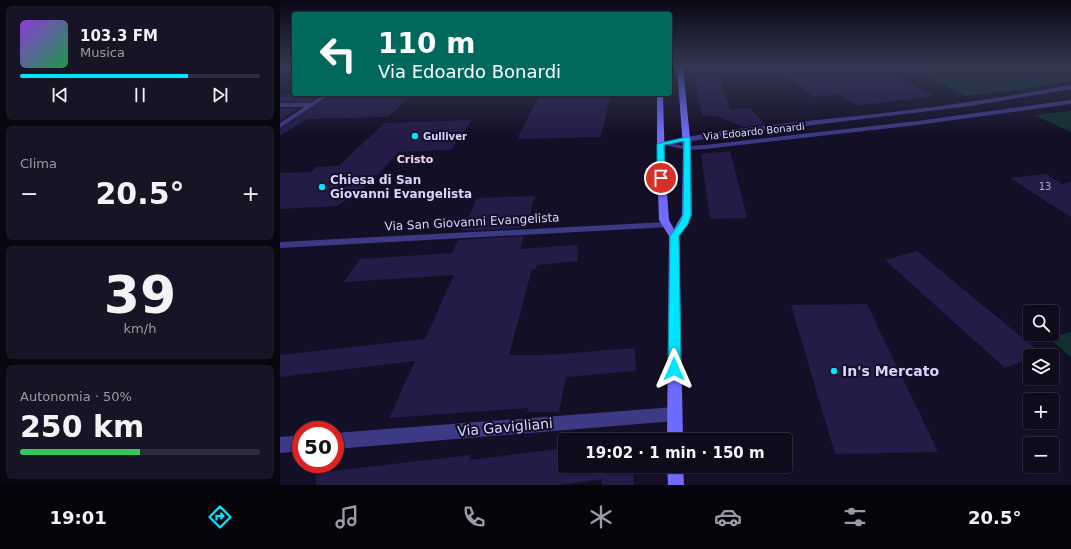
<!DOCTYPE html>
<html lang="it">
<head>
<meta charset="utf-8">
<style>
	body { margin:0; font-family:"DejaVu Sans",sans-serif; background:#171425; color:#f1f3f6; height:100vh; display:flex; flex-direction:column; font-size:15px; white-space:nowrap }
	* { box-sizing:border-box; margin:0 }
	p { font-size:13px; color:#9b9ba3 }
	.icon { flex:none; width:22px; height:22px; fill:none; stroke:currentColor; stroke-width:2; stroke-linecap:round; stroke-linejoin:round }
	.map { position:relative; flex:1; overflow:hidden }
	.sheet { display:flex; flex-direction:column; gap:6px; padding:6px; background:#08060f; width:280px }
	.sheet>* { flex:none }
	.top-card { position:absolute; left:12px; top:12px; width:380px; height:84px; border-radius:4px; box-shadow:0 1px 3px #0004,0 0 0 1px #2e2b3b; background:#00695c; color:#fff; overflow:hidden }
	.fabs { position:absolute; left:743px; top:305px; display:grid; gap:8px }
	.fabs a { display:grid; place-items:center; width:36px; height:36px; border-radius:4px; background:#0e0b1c; box-shadow:0 1px 3px #0004,0 0 0 1px #2e2b3b; font-size:20px }
	.speed { position:absolute; left:12px; top:421px; display:flex; gap:8px; font-size:20px; font-weight:700; text-align:center }
	.speed>* { display:grid; place-content:center; width:52px; height:52px; border-radius:50%; background:#0e0b1c; box-shadow:0 1px 3px #0004,0 0 0 1px #2e2b3b; line-height:1 }
	.speed .limit { border:6px solid #d22; background:#fff; color:#111 }
	.pin { position:absolute; display:grid; place-items:center; width:34px; height:34px; color:#fff; margin:-17px; border:2px solid #fff; border-radius:50%; box-shadow:0 1px 4px #0007 }
	.me { position:absolute; width:44px; margin:-22px; rotate:0deg; stroke-linejoin:round; filter:drop-shadow(0 0 3px #0008) }
	.turn { display:flex; align-items:center; gap:14px; height:84px; padding:0 20px; font-size:18px }
	.turn .icon { width:52px; height:52px; stroke-width:2.5 }
	.turn b { display:block; font-size:28px; line-height:34px }
	.big { font-size:30px; font-weight:700; line-height:1.1 }
	.sheet .card { flex:1; display:flex; flex-direction:column; justify-content:center; gap:6px; min-width:0; padding:0 14px; border-radius:6px; background:#171425 }
	.sheet .dial { align-items:center; gap:0 }
	.dial b { font-size:52px; line-height:1 }
	.song { display:flex; align-items:center; gap:12px }
	.cover { width:48px; height:48px; border-radius:6px; background:linear-gradient(135deg,hsl(270 70% 55%),hsl(140 70% 35%)) }
	.played { height:4px; border-radius:2px; background:linear-gradient(90deg,#00e5ff 70%,#2e2b3b 70%) }
	.keys { display:flex; justify-content:space-around; direction:ltr }
	.heat { display:flex; justify-content:space-between; align-items:center; font-size:22px; direction:ltr }
	.charge { height:6px; border-radius:3px; background:linear-gradient(90deg,#34c759 50%,#2e2b3b 0) }
	.trip { position:absolute; left:278px; top:433px; width:234px; height:40px; border-radius:4px; background:#0e0b1c; box-shadow:0 1px 3px #0004,0 0 0 1px #2e2b3b; font-weight:700; line-height:40px; text-align:center }
	.menu { display:flex; height:64px; justify-content:space-around; align-items:center; background:#06040b; color:#9b9ba3 }
	.menu .icon { width:28px; height:28px }
	.menu .selected { color:#00e5ff }
	.menu b { font-size:18px; color:#f1f3f6 }
	main { display:flex; flex:1; min-height:0 }
	.map>svg:first-child { display:block }
	.green { fill:#12302f }
	.building { fill:#241b47 }
	.lines { fill:none; stroke-linecap:round; stroke-linejoin:round }
	.minor { fill:#3d3a85; fill-rule:evenodd }
	.tertiary { fill:#3d3a85; fill-rule:evenodd }
	.secondary { fill:#6f6bff; fill-rule:evenodd }
	.route { fill:#00e5ff; stroke:#0095a6 }
	.poi-dot { fill:#00e5ff; stroke:#130f26; stroke-width:1.5 }
	.labels { text-anchor:middle; stroke-width:4; stroke-linejoin:round; paint-order:stroke }
	.far-street-label { font-size:10px; fill:#d9d4ff; stroke:#130f26 }
	.far-poi-label { font-size:10px; font-weight:bold; fill:#d9d4ff; stroke:#130f26; text-anchor:start }
	.number-label { font-size:10px; fill:#aca6d1 }
	.far-neighbourhood-label { font-size:11px; font-weight:bold; fill:#ffd6f0; stroke:#130f26 }
	.poi-label { font-size:12px; font-weight:bold; fill:#d9d4ff; stroke:#130f26; text-anchor:start }
	.street-label { font-size:12px; fill:#d9d4ff; stroke:#130f26 }
	.near-poi-label { font-size:14px; font-weight:bold; fill:#d9d4ff; stroke:#130f26; text-anchor:start }
	.near-street-label { font-size:14px; fill:#d9d4ff; stroke:#130f26 }
</style>
</head>
<body>
<main>
<section class="sheet">
<div class="card">
<div class="song"><i class="cover"></i><div><b>103.3 FM</b><p>Musica</p></div></div>
<div class="played"></div>
<div class="keys"><svg class="icon" aria-label="previous" viewBox="0 0 24 24"><path d="M18 5L8 12l10 7zM5 5v14"/></svg><svg class="icon" aria-label="pause" viewBox="0 0 24 24"><path d="M8 5v14M16 5v14"/></svg><svg class="icon" aria-label="next" viewBox="0 0 24 24"><path d="M6 5l10 7-10 7zM19 5v14"/></svg></div>
</div>
<div class="card"><p>Clima</p>
<div class="heat"><a>−</a><b class="big">20.5°</b><a>+</a></div>
</div>
<div class="card dial"><b>39</b><p>km/h</p></div>
<div class="card"><p>Autonomia · 50%</p><b class="big">250 km</b><div class="charge"></div></div>
</section>
<div class="map">
<svg width="791" height="485" viewBox="0 0 791 485">
	<rect width="100%" height="100%" fill="#130f26"/>
	<g class="green">
		<path d="M 626,67 L 791,67 L 791,81 L 752,88 L 686,96 Z"/>
		<path d="M 791,111 L 791,132 L 754,115 Z"/>
		<path d="M 791,332 L 791,357 L 769,338 Z"/>
	</g>
	<g class="building">
		<path d="M 413,67 L 436,67 L 450,109 L 470,108 L 485,124 L 463,127 L 440,117 L 422,115 Z"/>
		<path d="M 494,67 L 598,67 L 654,96 L 577,106 L 560,94 L 534,97 Z"/>
		<path d="M 0,94 L 41,94 L 30,102 L 0,102 Z"/>
		<path d="M 52,94 L 133,94 L 108,117 L 27,119 L 0,136 L 0,129 Z"/>
		<path d="M 260,94 L 331,94 L 321,137 L 237,139 Z"/>
		<path d="M 0,108 L 19,108 L 0,121 Z"/>
		<path d="M 192,120 L 171,150 L 118,152 L 98,175 L 94,175 L 87,185 L 57,206 L 0,209 L 0,173 L 31,172 L 37,167 L 59,166 L 104,123 Z"/>
		<path d="M 450,151 L 467,218 L 430,219 L 421,154 Z"/>
		<path d="M 766,174 L 782,184 L 791,182 L 791,217 L 730,178 Z"/>
		<path d="M 255,196 L 246,228 L 182,231 L 197,198 Z"/>
		<path d="M 244,236 L 240,249 L 297,245 L 298,261 L 257,265 L 256,269 L 252,269 L 229,355 L 267,355 L 355,348 L 356,371 L 286,377 L 279,412 L 247,412 L 248,408 L 109,418 L 135,361 L 0,377 L 0,355 L 145,339 L 174,275 L 64,282 L 80,259 L 172,253 L 178,240 Z"/>
		<path d="M 637,251 L 762,354 L 750,356 L 750,358 L 725,368 L 605,260 Z"/>
		<path d="M 587,304 L 658,452 L 555,454 L 511,305 Z"/>
		<path d="M 285,448 L 285,466 L 353,466 L 354,485 L 322,485 L 322,479 L 282,485 L 36,485 L 35,473 L 191,455 L 190,460 Z"/>
	</g>
	<g class="lines">
		<g class="minor">
			<path d="M 0,67 L 14,67 L 14,70 L 0,71 Z"/>
			<path d="M 791,85 L 791,89 L 690,106 L 450,135 L 393,144 L 407,146 L 425,145 L 637,121 L 791,100 L 791,104 L 637,125 L 425,149 L 407,150 L 385,145 L 380,146 L 376,144 L 380,142 C 448,128 518,122 587,115 C 656,107 723,98 791,85 Z"/>
			<path d="M 0,103 L 32,103 L 35,105 L 32,107 L 0,107 Z"/>
			<path d="M 386,222 L 389,223 L 391,225 L 389,227 L 0,248 L 0,242 Z"/>
			<path d="M 395,407 L 400,409 L 402,414 L 400,419 L 395,421 L 55,449 L 55,433 Z"/>
			<path d="M 21,435 L 21,451 L 0,453 L 0,437 Z"/>
		</g>
		<path class="tertiary" d="M 44,94 L 51,94 L 0,128 L 0,123 Z"/>
		<g class="secondary">
			<path d="M 397,67 L 403,67 L 411,148 L 412,215 L 408,224 L 399,236 L 403,440 L 387,440 L 389,236 L 379,220 L 377,166 L 377,94 L 383,94 L 385,166 L 389,220 L 394,229 L 402,215 L 403,148 Z"/>
			<path d="M 387,466 L 403,466 L 404,485 L 388,485 Z"/>
		</g>
	</g>
	<linearGradient id="sky" x2="0" y2="1"><stop stop-color="#0a0815"/><stop offset="0.5" stop-color="#333752"/><stop offset="1" stop-color="#333752" stop-opacity="0"/></linearGradient>
	<rect width="791" height="135" fill="url(#sky)"/>
	<path class="route" d="M 407,137 L 410,138 L 411,215 L 408,224 L 399,236 L 401,369 L 399,373 L 394,374 L 390,373 L 388,369 L 390,236 L 399,224 L 403,215 L 404,141 L 384,145 L 385,178 L 381,180 L 377,178 L 377,144 Z"/>
	<g class="poi-dot">
		<circle cx="135" cy="136" r="4"/>
		<circle cx="42" cy="187" r="4"/>
		<circle cx="554" cy="371" r="4"/>
	</g>
	<g class="labels">
		<g class="far-street-label">
			<text transform="translate(474 131) rotate(-6)" y="4">Via Edoardo Bonardi</text>
		</g>
		<g class="far-poi-label">
			<text x="143" y="140">Gulliver</text>
		</g>
		<g class="number-label">
			<text x="765" y="190">13</text>
		</g>
		<g class="far-neighbourhood-label">
			<text x="135" y="163">Cristo</text>
		</g>
		<g class="poi-label">
			<text x="50" y="184">Chiesa di San<tspan x="50" dy="14">Giovanni Evangelista</tspan></text>
		</g>
		<g class="street-label">
			<text transform="translate(192 222) rotate(-3)" y="4">Via San Giovanni Evangelista</text>
		</g>
		<g class="near-poi-label">
			<text x="562" y="376">In's Mercato</text>
		</g>
		<g class="near-street-label">
			<text transform="translate(225 427) rotate(-5)" y="5">Via Gavigliani</text>
		</g>
	</g>
</svg>
<div class="fabs">
<a><svg class="icon" aria-label="search" viewBox="0 0 24 24"><circle cx="10" cy="10" r="6"/><path d="M15 15l6 6"/></svg></a>
<a><svg class="icon" aria-label="layers" viewBox="0 0 24 24"><path d="M12 4l9 5-9 5-9-5zM3 14l9 5 9-5"/></svg></a>
<a>+</a>
<a>−</a>
</div>
<div class="speed"><div class="limit">50</div></div>
<div class="pin" style="left:381px;top:178px;background:#d93025"><svg class="icon" aria-label="arrive" viewBox="0 0 24 24"><path d="M6 21V4h12l-3 4 3 4H6"/></svg></div>
<svg class="me" style="left:394px;top:369px" viewBox="-20 -20 40 40"><path d="M0-17L14 15 0 8-14 15z" fill="#00e5ff" stroke="#fff" stroke-width="4"/></svg>
<div class="trip">19:02 · 1 min · 150 m</div>
<div class="top-card">
<div class="turn"><svg class="icon" aria-label="left" viewBox="0 0 24 24"><path d="M17 20v-9H6M10 6l-5 5 5 5"/></svg><div><b>110 m</b>Via Edoardo Bonardi</div></div>
</div>
</div>
</main>
<nav class="menu">
<b>19:01</b>
<svg class="icon selected" aria-label="directions" viewBox="0 0 24 24"><path d="M12 3l9 9-9 9-9-9zM9 14v-3h6M13 9l2 2-2 2"/></svg>
<svg class="icon" aria-label="music" viewBox="0 0 24 24"><path d="M9 18V5l10-2v13"/><circle cx="6" cy="18" r="3"/><circle cx="16" cy="16" r="3"/></svg>
<svg class="icon" aria-label="phone" viewBox="0 0 24 24"><path d="M5 4h4l2 5-3 2q2 4 5 5l2-3 5 2v4C11 20 4 13 5 4z"/></svg>
<svg class="icon" aria-label="climate" viewBox="0 0 24 24"><path d="M12 3v18M4 7l16 10M4 17L20 7"/></svg>
<svg class="icon" aria-label="car" viewBox="0 0 24 24"><path d="M5 17H2v-5l4-1 3-4h7l3 4 3 1v5h-3M9 17h6M6 11h13"/><circle cx="7" cy="17" r="2"/><circle cx="17" cy="17" r="2"/></svg>
<svg class="icon" aria-label="filters" viewBox="0 0 24 24"><path d="M4 7h16M4 17h16"/><circle cx="9" cy="7" r="2"/><circle cx="15" cy="17" r="2"/></svg>
<b>20.5°</b>
</nav>
</body>
</html>
